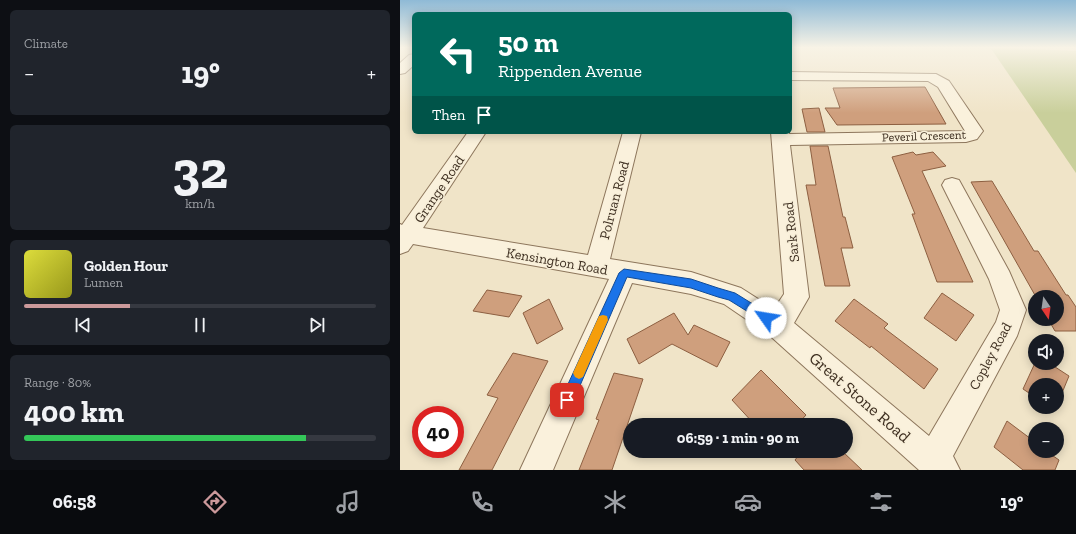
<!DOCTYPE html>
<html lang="en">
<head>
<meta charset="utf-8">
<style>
	body { margin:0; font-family:"Zilla Slab",serif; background:#20242c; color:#f1f3f6; height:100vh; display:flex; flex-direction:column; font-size:15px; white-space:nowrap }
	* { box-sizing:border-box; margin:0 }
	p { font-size:13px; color:#9ea1a6 }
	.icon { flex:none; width:22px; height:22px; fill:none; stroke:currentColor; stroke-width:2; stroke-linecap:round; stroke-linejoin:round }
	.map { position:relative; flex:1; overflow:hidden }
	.side { display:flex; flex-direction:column; gap:10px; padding:10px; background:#0d0f14; width:400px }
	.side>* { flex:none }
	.guide { position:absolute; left:12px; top:12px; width:380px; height:122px; border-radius:6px; box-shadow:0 2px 10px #0003; background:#00695c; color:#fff; overflow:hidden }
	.needle { width:26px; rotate:167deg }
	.controls { position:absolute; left:628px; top:290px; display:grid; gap:8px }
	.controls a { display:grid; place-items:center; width:36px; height:36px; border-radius:50%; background:#171b24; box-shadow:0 2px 10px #0003; font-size:20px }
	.speed { position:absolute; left:12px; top:406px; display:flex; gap:8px; font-size:20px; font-weight:700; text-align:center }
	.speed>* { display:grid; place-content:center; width:52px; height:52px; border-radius:50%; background:#171b24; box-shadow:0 2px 10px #0003; line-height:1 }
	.speed .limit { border:6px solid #d22; background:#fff; color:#111 }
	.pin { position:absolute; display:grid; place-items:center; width:34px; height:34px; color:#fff; margin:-17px; border-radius:8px; box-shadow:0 2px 6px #0006 }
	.me { position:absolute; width:44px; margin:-22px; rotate:302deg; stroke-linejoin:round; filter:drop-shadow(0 0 3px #0008) }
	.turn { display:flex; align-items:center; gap:14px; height:84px; padding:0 20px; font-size:18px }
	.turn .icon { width:52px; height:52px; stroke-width:2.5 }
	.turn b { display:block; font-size:28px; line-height:34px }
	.then { display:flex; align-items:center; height:38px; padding:0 20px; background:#0003; gap:8px; font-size:15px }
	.big { font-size:30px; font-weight:700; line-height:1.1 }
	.side .card { flex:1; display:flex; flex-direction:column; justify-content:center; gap:6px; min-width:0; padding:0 14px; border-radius:6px; background:#20242c }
	.side .dial { align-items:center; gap:0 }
	.dial b { font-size:52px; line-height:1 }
	.song { display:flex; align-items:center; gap:12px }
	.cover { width:48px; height:48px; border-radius:6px; background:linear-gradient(135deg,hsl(60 70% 55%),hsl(60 70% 35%)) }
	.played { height:4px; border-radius:2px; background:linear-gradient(90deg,#cc999b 30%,#363941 30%) }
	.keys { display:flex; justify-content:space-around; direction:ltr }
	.heat { display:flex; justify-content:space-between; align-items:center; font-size:22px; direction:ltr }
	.charge { height:6px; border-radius:3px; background:linear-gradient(90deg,#34c759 80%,#363941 0) }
	.trip { position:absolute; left:223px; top:418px; width:230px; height:40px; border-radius:20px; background:#171b24; box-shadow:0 2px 10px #0003; font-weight:700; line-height:40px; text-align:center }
	.tabs { display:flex; height:64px; justify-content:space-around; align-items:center; background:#090b0e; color:#9ea1a6 }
	.tabs .icon { width:28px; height:28px }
	.tabs .current { color:#cc999b }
	.tabs b { font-size:18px; color:#f1f3f6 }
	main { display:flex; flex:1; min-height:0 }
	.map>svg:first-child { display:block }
	.green { fill:#c9cf9b }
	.building { fill:#cf9f7d; stroke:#8d5f41 }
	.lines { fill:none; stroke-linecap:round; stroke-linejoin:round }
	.minor-casing { stroke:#8d765c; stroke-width:2 }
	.minor { fill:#faf1dc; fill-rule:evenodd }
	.route { fill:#1a73e8; stroke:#114b97 }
	.slow { fill:#f59e0b }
	.labels { text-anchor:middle; stroke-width:3; stroke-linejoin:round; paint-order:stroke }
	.far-street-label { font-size:12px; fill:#3d2e20; stroke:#f7eed8 }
	.street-label { font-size:14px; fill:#3d2e20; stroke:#f7eed8 }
	.near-street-label { font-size:17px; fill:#3d2e20; stroke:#f7eed8 }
</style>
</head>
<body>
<main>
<section class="side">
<div class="card"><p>Climate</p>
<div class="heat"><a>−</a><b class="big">19°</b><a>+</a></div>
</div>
<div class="card dial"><b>32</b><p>km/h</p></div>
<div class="card">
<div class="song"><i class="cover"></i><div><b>Golden Hour</b><p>Lumen</p></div></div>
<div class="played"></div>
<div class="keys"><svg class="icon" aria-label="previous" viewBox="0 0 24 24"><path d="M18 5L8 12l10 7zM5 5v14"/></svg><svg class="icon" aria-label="pause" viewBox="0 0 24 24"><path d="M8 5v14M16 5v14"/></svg><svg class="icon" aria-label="next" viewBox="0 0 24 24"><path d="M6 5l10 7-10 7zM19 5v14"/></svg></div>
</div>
<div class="card"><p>Range · 80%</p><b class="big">400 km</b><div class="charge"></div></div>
</section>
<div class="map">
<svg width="676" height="470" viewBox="0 0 676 470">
	<rect width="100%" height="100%" fill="#f0e4c8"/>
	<path class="green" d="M 590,47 L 676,51 L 676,173 Z"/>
	<g class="building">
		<path d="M 525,87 L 546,124 L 437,125 L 425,108 L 440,108 L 433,88 Z"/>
		<path d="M 419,108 L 425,132 L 407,132 L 402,109 Z"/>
		<path d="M 410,146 L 428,146 L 443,217 L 445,217 L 453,248 L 441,248 L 450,286 L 425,286 L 406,185 L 416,185 Z"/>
		<path d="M 513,152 L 516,155 L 533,152 L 546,166 L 522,171 L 573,282 L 537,282 L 512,214 L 515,214 L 492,157 Z"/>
		<path d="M 592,181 L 634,251 L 638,251 L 666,295 L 668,295 L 676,307 L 676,331 L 655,331 L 648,319 L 657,319 L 657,297 L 636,297 L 571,182 Z"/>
		<path d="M 87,290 L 122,296 L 109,317 L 73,311 Z"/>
		<path d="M 542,293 L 574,315 L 556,341 L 524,318 Z"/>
		<path d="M 149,299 L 163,329 L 137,344 L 123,313 Z"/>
		<path d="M 454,299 L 488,324 L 484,328 L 538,369 L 524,389 L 471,346 L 470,348 L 435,321 Z"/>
		<path d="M 274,313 L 288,335 L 294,325 L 330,342 L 317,367 L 272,344 L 239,364 L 227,339 Z"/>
		<path d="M 113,353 L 148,361 L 92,470 L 59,470 L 98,398 L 87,395 Z"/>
		<path d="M 635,363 L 649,363 L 669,376 L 657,405 L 657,385 L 635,385 L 635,397 L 623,389 Z"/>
		<path d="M 361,370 L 406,415 L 397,425 L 355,425 L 332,400 Z"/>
		<path d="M 214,373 L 243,379 L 212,470 L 179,470 L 199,420 L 196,419 Z"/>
		<path d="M 607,421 L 635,442 L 635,451 L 646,451 L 659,460 L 655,470 L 623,470 L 594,447 Z"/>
		<path d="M 402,451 L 442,451 L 462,470 L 404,470 L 395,460 Z"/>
	</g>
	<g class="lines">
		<defs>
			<g id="minor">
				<path d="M 14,54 L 14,65 L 5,73 L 0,74 L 0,63 L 9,55 Z"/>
				<path d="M 390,72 L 536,74 L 549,81 L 583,131 L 577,139 L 566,142 L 390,145 L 409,297 L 394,323 L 529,436 L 596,322 L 600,310 L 589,279 L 542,185 L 545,180 L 552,178 L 559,180 L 609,271 L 626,310 L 617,336 L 553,456 L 560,470 L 519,470 L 368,334 L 324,304 L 291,294 L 232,283 L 153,470 L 120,470 L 209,279 L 13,244 L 8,251 L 0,254 L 0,224 L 2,225 L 68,132 L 86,132 L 23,228 L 188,255 L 223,132 L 241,132 L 210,259 L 291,272 L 341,288 L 374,309 L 384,294 L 371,132 L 389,132 L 389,134 L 565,131 L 538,87 L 528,81 L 390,80 Z"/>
			</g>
		</defs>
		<use href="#minor" class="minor-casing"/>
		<use href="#minor" class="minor"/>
	</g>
	<linearGradient id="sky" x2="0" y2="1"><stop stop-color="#8fbad6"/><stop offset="0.42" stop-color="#f8f3e6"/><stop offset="1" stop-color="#f8f3e6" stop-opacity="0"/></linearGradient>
	<rect width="676" height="113" fill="url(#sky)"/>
	<path class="route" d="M 224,269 L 291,279 L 318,288 L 335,293 L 369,314 L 371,318 L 369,321 L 366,323 L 329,300 L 318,297 L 291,288 L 227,277 L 172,404 L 167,406 L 163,404 L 161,400 L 163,395 L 219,273 Z"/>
	<path class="slow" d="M 203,315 L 207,316 L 208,320 L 183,377 L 179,379 L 175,377 L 173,373 L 199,316 Z"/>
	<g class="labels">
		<g class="far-street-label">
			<text transform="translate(524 136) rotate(-2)" y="4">Peveril Crescent</text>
		</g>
		<g class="street-label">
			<text transform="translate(39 189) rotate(-56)" y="5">Grange Road</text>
			<text transform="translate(214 200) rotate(-75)" y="5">Polruan Road</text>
			<text transform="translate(391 232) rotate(-96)" y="5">Sark Road</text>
			<text transform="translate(157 261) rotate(10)" y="5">Kensington Road</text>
			<text transform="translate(590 356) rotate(-62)" y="5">Copley Road</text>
		</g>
		<g class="near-street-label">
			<text transform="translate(460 397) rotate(41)" y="6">Great Stone Road</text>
		</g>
	</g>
</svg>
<div class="controls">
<a><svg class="needle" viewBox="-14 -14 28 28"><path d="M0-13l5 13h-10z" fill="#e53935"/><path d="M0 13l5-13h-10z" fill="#9ea1a6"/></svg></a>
<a><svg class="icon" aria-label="sound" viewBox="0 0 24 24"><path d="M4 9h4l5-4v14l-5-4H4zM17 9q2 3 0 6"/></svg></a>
<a>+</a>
<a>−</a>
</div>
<div class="speed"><div class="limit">40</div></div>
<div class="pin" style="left:167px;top:400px;background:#d93025"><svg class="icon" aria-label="arrive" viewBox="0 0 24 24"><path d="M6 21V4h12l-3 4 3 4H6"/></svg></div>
<svg class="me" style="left:366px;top:318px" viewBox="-20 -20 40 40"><circle r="19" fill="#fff"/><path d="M0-13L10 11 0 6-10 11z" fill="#1a73e8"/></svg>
<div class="trip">06:59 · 1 min · 90 m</div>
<div class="guide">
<div class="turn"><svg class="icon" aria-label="left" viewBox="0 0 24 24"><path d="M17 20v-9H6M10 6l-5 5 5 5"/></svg><div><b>50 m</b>Rippenden Avenue</div></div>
<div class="then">Then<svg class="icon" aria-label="arrive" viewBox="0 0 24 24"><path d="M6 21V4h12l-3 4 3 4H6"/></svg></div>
</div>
</div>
</main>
<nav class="tabs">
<b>06:58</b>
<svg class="icon current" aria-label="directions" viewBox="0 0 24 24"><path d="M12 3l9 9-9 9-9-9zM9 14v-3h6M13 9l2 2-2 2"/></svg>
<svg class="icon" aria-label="music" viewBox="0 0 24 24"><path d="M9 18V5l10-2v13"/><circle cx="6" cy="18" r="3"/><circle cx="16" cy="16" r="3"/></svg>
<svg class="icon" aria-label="phone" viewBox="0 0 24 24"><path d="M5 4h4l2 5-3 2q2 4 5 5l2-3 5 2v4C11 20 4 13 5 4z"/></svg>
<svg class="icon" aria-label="climate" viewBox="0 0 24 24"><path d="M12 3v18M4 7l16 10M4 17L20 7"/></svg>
<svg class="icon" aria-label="car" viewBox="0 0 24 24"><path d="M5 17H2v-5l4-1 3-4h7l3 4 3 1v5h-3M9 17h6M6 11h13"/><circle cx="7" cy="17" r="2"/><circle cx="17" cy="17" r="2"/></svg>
<svg class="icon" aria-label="filters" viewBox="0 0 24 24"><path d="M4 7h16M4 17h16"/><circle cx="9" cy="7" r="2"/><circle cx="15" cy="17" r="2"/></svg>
<b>19°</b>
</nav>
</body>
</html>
